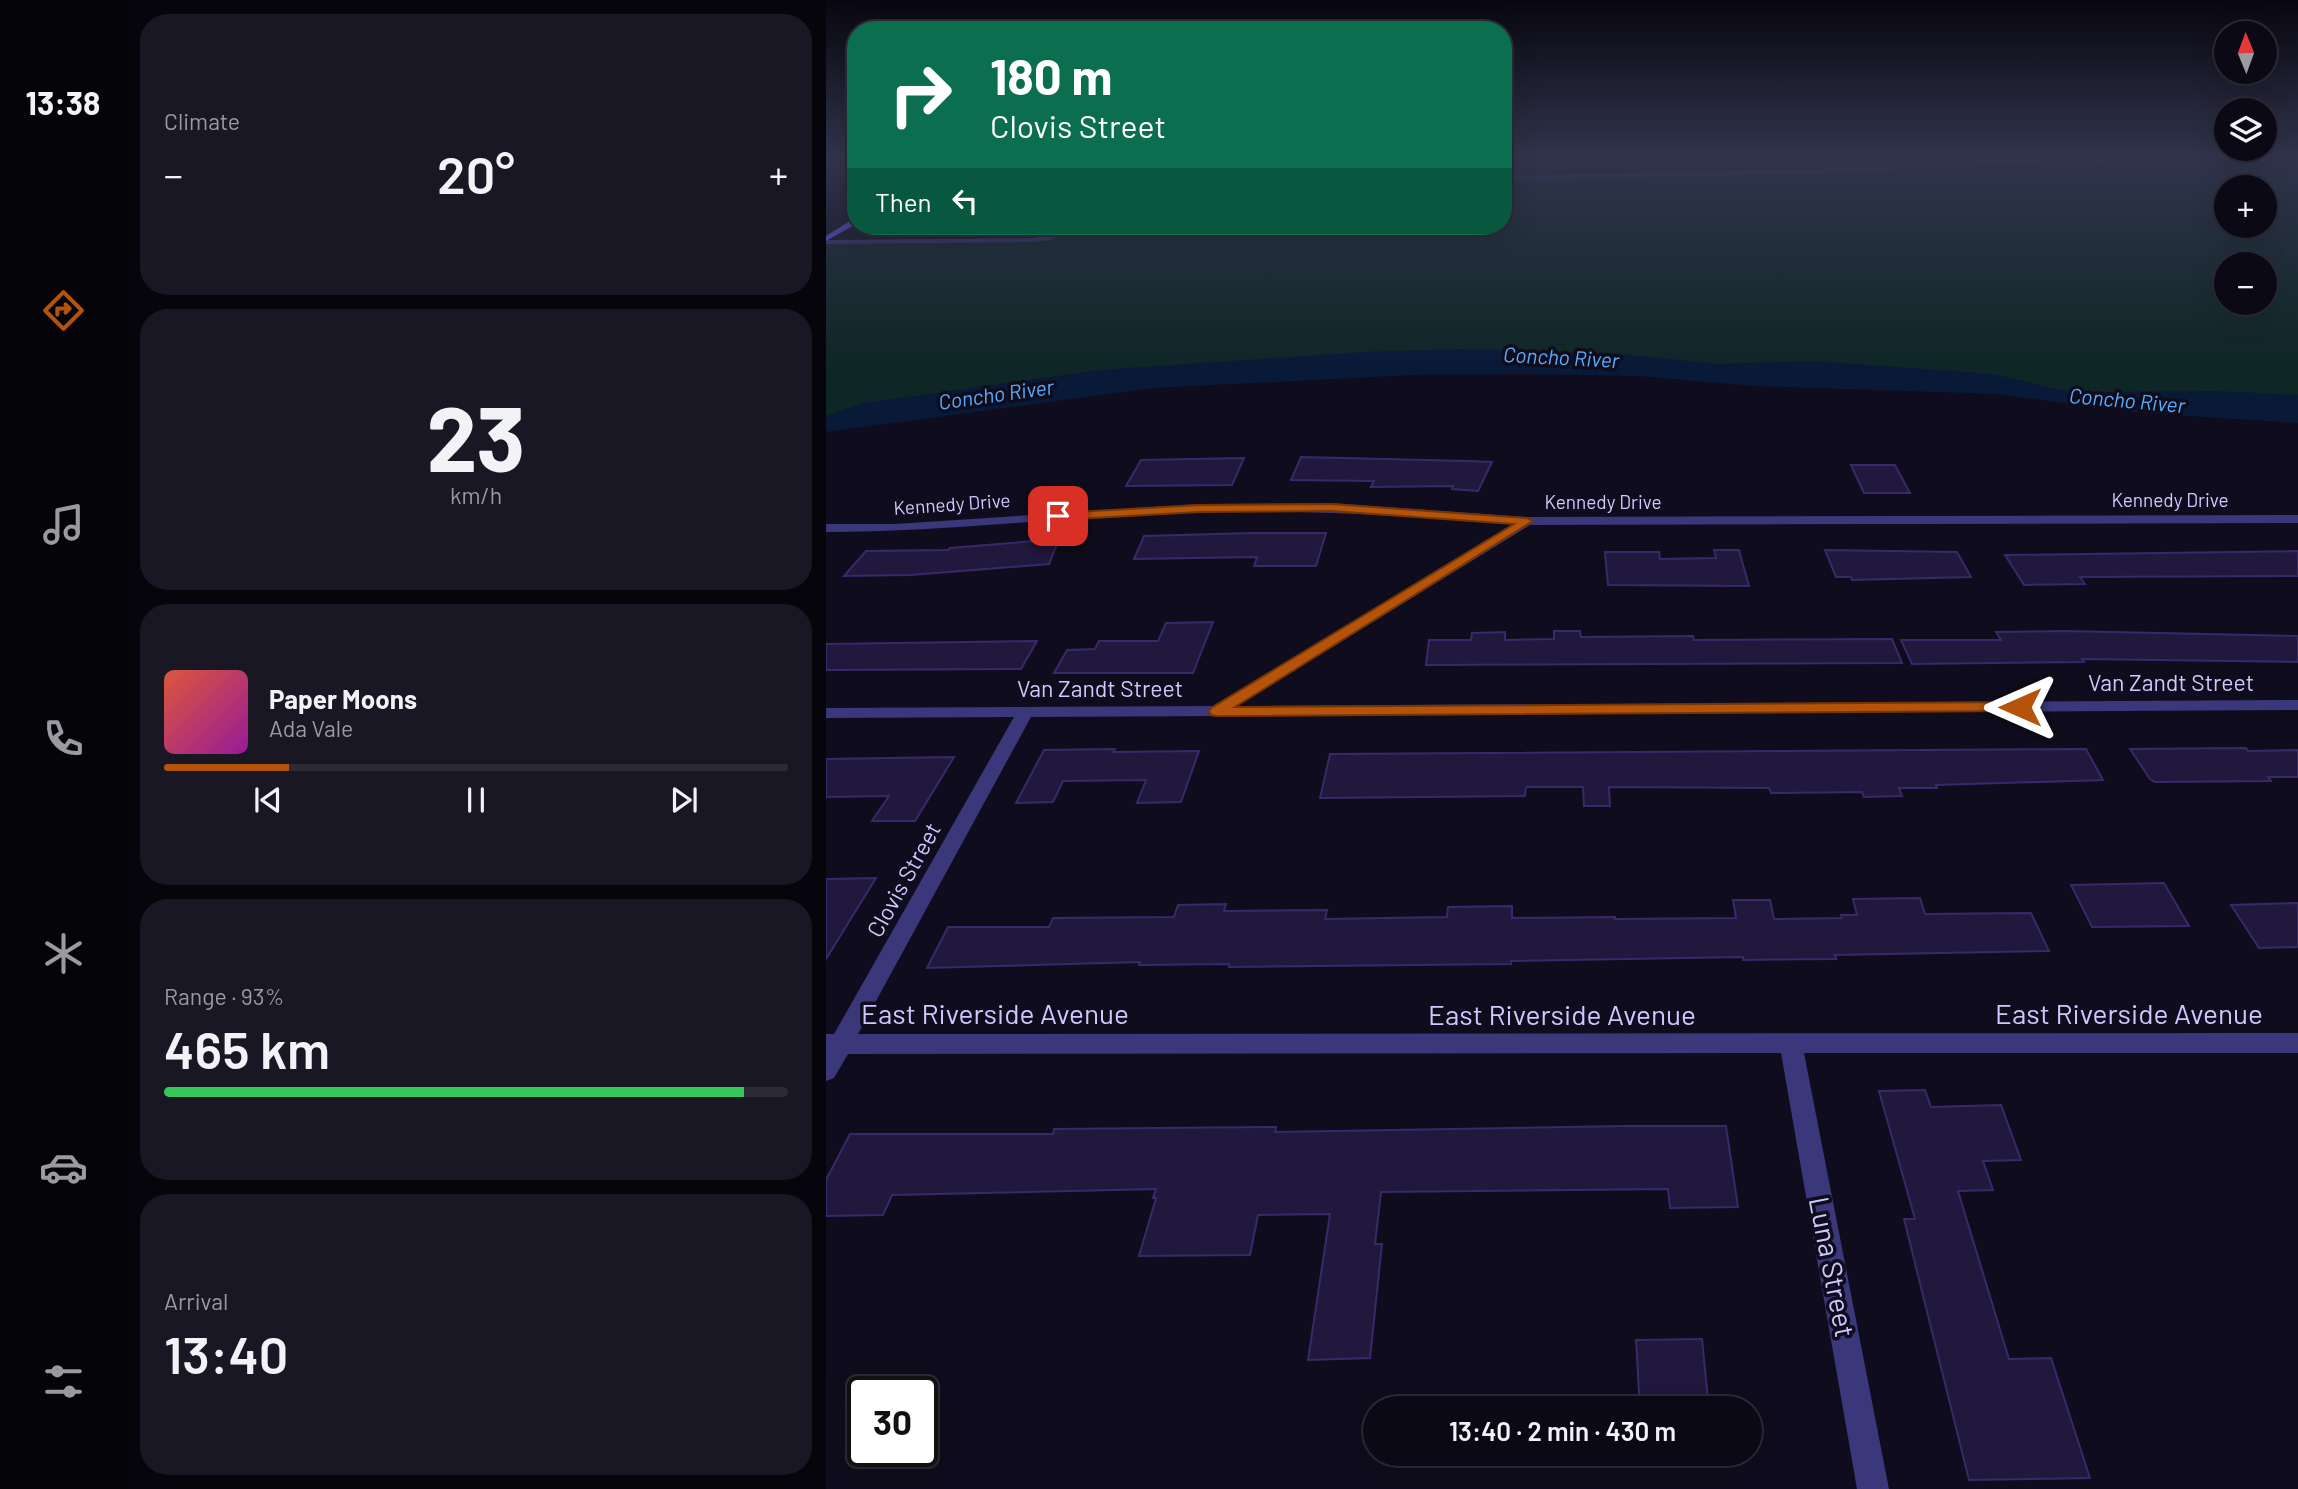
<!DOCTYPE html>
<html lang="en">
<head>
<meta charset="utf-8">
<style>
	body { margin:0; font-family:Barlow,sans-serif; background:#191723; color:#f1f3f6; height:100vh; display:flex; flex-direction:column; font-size:26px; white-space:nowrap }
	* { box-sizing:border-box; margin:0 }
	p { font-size:23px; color:#9a9aa1 }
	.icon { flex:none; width:38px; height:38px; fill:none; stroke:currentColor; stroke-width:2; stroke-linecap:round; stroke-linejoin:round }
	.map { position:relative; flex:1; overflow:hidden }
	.panel { display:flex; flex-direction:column; gap:14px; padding:14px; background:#06050c; width:700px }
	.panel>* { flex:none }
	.top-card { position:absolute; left:21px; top:21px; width:665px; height:214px; border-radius:28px; box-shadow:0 7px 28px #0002,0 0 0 2px #2b2a35; background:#0b6e4f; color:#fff; overflow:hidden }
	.needle { width:46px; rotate:359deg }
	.controls { position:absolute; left:1388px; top:21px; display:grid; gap:14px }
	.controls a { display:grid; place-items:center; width:63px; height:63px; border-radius:50%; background:#0b0916; box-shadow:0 7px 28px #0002,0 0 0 2px #2b2a35; font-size:35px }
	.speed { position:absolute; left:21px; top:1376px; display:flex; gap:14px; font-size:35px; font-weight:700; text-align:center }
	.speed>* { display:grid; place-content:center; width:91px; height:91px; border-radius:50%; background:#0b0916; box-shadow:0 7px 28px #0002,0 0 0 2px #2b2a35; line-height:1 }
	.speed .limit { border:4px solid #111; border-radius:10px; background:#fff; color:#111 }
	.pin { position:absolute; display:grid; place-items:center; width:60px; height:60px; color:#fff; margin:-30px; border-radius:14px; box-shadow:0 4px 10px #0006 }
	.me { position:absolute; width:77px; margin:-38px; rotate:270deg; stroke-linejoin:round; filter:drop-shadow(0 0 5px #0008) }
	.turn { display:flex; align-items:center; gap:24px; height:147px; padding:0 28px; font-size:32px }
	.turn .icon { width:91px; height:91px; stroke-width:2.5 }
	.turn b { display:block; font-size:49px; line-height:60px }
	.then { display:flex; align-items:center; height:66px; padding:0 28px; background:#0003; gap:14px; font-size:26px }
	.big { font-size:52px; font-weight:600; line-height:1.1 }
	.panel .widget { flex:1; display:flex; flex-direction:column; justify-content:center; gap:10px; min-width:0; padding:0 24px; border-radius:28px; background:#191723 }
	.panel .dial { align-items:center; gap:0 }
	.dial b { font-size:91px; line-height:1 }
	.song { display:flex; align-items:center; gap:21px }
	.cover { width:84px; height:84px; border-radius:10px; background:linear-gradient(135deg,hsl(10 70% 55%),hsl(300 70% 35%)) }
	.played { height:7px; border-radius:4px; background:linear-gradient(90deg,#b45309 20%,#2b2a35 20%) }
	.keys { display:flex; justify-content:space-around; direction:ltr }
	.heat { display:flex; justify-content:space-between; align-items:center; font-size:38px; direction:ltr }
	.charge { height:10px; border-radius:5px; background:linear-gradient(90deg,#34c759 93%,#2b2a35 0) }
	.trip { position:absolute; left:537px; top:1396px; width:399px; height:70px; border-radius:35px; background:#0b0916; box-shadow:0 7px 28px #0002,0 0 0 2px #2b2a35; font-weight:600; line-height:70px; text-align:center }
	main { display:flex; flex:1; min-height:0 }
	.menu { display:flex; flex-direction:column; width:126px; justify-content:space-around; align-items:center; background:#040409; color:#9a9aa1 }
	.menu .icon { width:49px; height:49px }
	.menu .selected { color:#b45309 }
	.menu b { font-size:32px; color:#f1f3f6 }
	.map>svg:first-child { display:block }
	.green { fill:#0f2626; fill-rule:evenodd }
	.water { fill:#091938 }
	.building { fill:#20183d; stroke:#382a69; stroke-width:2 }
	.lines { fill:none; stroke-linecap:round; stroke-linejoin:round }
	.street { fill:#3b377b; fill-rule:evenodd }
	.secondary { fill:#6760fd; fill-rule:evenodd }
	.route { fill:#b45309; stroke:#753606; stroke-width:2 }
	.labels { text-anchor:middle; stroke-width:7; stroke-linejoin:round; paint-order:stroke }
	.far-street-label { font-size:19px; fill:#cfc8fe; stroke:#0f0c1d }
	.far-water-label { font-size:21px; font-style:italic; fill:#57adfd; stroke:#0f0c1d }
	.street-label { font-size:23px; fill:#cfc8fe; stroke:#0f0c1d }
	.near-street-label { font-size:28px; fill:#cfc8fe; stroke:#0f0c1d }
</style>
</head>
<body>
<main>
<nav class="menu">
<b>13:38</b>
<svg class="icon selected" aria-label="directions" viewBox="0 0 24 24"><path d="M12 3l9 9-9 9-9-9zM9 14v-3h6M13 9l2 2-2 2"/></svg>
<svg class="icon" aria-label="music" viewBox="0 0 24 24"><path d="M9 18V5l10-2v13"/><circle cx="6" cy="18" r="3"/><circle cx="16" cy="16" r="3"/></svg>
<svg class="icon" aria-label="phone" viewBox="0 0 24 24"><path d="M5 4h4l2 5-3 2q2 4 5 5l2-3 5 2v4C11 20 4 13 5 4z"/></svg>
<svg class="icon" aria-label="climate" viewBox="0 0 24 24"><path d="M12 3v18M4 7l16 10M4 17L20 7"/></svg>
<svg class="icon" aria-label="car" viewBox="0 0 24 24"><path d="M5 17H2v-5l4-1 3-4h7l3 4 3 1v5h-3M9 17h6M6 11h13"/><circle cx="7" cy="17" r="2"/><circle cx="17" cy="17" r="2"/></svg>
<svg class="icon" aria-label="filters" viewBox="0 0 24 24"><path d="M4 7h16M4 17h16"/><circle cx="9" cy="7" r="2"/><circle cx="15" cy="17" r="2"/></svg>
</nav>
<section class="panel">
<div class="widget"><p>Climate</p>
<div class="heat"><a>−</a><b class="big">20°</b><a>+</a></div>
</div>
<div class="widget dial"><b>23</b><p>km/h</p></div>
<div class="widget">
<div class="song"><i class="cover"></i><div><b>Paper Moons</b><p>Ada Vale</p></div></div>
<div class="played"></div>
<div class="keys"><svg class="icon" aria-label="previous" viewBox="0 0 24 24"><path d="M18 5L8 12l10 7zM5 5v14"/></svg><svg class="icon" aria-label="pause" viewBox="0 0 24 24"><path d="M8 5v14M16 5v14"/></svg><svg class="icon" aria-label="next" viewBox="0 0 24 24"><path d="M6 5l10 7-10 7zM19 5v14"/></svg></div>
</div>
<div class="widget"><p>Range · 93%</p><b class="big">465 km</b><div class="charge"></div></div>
<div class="widget"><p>Arrival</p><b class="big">13:40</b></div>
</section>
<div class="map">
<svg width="1472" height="1489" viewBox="0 0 1472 1489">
	<rect width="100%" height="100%" fill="#0f0c1d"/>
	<path class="green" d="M 1247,156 L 1472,156 L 1472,415 L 631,354 L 0,418 L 0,242 L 222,238 L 243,226 L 677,226 L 677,178 L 825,173 L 998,171 ZM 1400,187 L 1438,187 L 1438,226 L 1400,226 ZM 1400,264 L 1438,264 L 1438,303 L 1400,303 Z"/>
	<path class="water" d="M 637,349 L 785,353 L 892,364 L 986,361 L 1167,374 L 1243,392 L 1390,391 L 1472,395 L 1472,423 L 1313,413 L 1171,394 L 927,386 L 812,376 L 699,374 L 588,375 L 328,388 L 0,432 L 0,416 L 37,403 L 274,370 L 538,352 Z"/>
	<g class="building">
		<path d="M 475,457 L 641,461 L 666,462 L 652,491 L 626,489 L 627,486 L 545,487 L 548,481 L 465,480 Z"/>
		<path d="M 418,458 L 406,485 L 300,486 L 315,460 Z"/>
		<path d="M 1025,465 L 1069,465 L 1084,493 L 1038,493 Z"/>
		<path d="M 427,533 L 500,533 L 490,566 L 428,566 L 431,557 L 308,559 L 318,536 Z"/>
		<path d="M 233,539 L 223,564 L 85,575 L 18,576 L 40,551 L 122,550 L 124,548 Z"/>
		<path d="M 888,550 L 913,550 L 923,586 L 782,585 L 779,552 L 833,552 L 834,559 L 890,558 Z"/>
		<path d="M 999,550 L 1131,552 L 1145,577 L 1026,580 L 1025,577 L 1010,577 Z"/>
		<path d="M 1472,551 L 1472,576 L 1254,577 L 1259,584 L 1198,585 L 1179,555 Z"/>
		<path d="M 387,622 L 367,673 L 228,673 L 241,650 L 269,649 L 273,641 L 332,641 L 340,623 Z"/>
		<path d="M 728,631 L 754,631 L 755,637 L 867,636 L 868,640 L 1066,639 L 1076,663 L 600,665 L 603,640 L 645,640 L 646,633 L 679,632 L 679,640 L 728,639 Z"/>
		<path d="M 1238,631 L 1472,636 L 1472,662 L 1256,659 L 1258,662 L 1086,664 L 1075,640 L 1175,640 L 1170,632 Z"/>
		<path d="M 211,641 L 195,669 L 0,670 L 0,644 Z"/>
		<path d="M 1420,748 L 1422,751 L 1472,750 L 1472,777 L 1442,777 L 1445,781 L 1329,782 L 1324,779 L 1304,749 Z"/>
		<path d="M 289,749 L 287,752 L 373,751 L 355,802 L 311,803 L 320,780 L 237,781 L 227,802 L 190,803 L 218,750 Z"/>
		<path d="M 1260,749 L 1277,780 L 1110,785 L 1111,788 L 1073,788 L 1076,796 L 1038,797 L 1036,792 L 945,793 L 943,788 L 783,787 L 784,806 L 758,806 L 757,787 L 700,787 L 699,796 L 494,798 L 504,754 Z"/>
		<path d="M 128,757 L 89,821 L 46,821 L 63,796 L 0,797 L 0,759 Z"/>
		<path d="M 50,878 L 0,959 L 0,879 Z"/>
		<path d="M 1338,883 L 1363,926 L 1266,927 L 1245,885 Z"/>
		<path d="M 1094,898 L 1099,914 L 1205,913 L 1223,951 L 1009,955 L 1010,959 L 917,960 L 917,957 L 685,961 L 685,964 L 403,967 L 403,964 L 313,965 L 314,962 L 101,968 L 122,927 L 223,927 L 227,918 L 348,917 L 352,905 L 400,904 L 398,911 L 501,910 L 499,919 L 621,917 L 622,907 L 686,906 L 686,918 L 789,917 L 789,919 L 910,918 L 907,900 L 944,900 L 948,919 L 1016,918 L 1015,915 L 1031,915 L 1027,899 Z"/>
		<path d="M 1472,903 L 1472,947 L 1433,948 L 1405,905 Z"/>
		<path d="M 1099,1090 L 1105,1107 L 1175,1105 L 1195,1160 L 1157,1161 L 1167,1190 L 1132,1191 L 1183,1359 L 1225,1358 L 1264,1478 L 1143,1480 L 1078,1219 L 1089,1219 L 1053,1091 Z"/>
		<path d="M 798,1126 L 900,1126 L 912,1207 L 844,1208 L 842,1189 L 555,1192 L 549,1244 L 556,1244 L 544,1358 L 482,1360 L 504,1214 L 432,1215 L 424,1255 L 313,1256 L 330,1198 L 327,1198 L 330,1189 L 66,1195 L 57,1215 L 0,1216 L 0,1180 L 24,1134 L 227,1134 L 228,1129 L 330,1128 L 450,1127 L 449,1132 Z"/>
		<path d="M 876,1339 L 883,1409 L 814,1409 L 810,1340 Z"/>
	</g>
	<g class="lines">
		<g class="street">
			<path d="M 1234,156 L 1361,156 L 1273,162 L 1260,159 L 998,173 L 677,180 L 677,176 L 998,169 Z"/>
			<path d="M 238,226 L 247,226 L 225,240 L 206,242 L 0,244 L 0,240 L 206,238 L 220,236 Z"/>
			<path d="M 505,503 L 701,517 L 1472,515 L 1472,523 L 704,525 L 411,706 L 1472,700 L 1472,710 L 205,717 L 32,1034 L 1472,1033 L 1472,1053 L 978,1053 L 1063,1489 L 1031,1489 L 955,1053 L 22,1054 L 8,1078 L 0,1081 L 0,1034 L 8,1034 L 188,717 L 0,718 L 0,708 L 388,706 L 687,524 C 583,516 480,509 375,512 C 250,515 125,532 0,532 L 0,524 L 69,524 L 373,504 Z"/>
		</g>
		<path class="secondary" d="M 27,219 L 30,219 L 30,224 L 0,241 L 0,236 Z"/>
	</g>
	<linearGradient id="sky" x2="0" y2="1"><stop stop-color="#080710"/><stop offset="0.43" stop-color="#31344c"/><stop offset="1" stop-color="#31344c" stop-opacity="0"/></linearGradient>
	<rect width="1472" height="365" fill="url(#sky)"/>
	<path class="route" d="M 505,504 L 701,518 L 707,521 L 409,707 L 1194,702 L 1202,707 L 1194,711 L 390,716 L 385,715 L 383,711 L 385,708 L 688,524 L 505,511 L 373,512 L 232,520 L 226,516 L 232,513 L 373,505 Z"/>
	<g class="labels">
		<g class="far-street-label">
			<text x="1344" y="507">Kennedy Drive</text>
			<text x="777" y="509">Kennedy Drive</text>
			<text transform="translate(126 504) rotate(-4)" y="7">Kennedy Drive</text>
		</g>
		<g class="far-water-label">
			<text transform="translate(735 358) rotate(3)" y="7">Concho River</text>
			<text transform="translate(170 395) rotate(-8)" y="7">Concho River</text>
			<text transform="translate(1301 401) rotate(5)" y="7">Concho River</text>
		</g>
		<g class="street-label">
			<text x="1345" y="691">Van Zandt Street</text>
			<text x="274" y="697">Van Zandt Street</text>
			<text transform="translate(78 880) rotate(-61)" y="8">Clovis Street</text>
		</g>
		<g class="near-street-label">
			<text x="169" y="1024">East Riverside Avenue</text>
			<text x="1303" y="1024">East Riverside Avenue</text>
			<text x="736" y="1025">East Riverside Avenue</text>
			<text transform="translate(1006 1267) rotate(79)" y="10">Luna Street</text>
		</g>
	</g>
</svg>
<div class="controls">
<a><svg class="needle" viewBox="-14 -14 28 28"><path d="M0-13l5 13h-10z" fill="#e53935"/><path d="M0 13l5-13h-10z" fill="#9a9aa1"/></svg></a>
<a><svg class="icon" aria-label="layers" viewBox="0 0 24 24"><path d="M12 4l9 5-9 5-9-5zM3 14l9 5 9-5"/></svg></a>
<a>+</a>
<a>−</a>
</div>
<div class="speed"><div class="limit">30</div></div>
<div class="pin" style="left:232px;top:516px;background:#d93025"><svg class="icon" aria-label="arrive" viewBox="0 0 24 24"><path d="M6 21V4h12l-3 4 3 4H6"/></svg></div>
<svg class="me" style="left:1194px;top:707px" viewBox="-20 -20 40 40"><path d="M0-17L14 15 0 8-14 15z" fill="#b45309" stroke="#fff" stroke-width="4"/></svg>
<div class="trip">13:40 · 2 min · 430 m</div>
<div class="top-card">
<div class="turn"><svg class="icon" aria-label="right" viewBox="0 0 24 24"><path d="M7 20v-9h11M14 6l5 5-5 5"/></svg><div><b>180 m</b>Clovis Street</div></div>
<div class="then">Then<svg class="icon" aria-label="left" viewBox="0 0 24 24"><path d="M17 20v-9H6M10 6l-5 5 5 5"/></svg></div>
</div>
</div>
</main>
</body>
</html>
